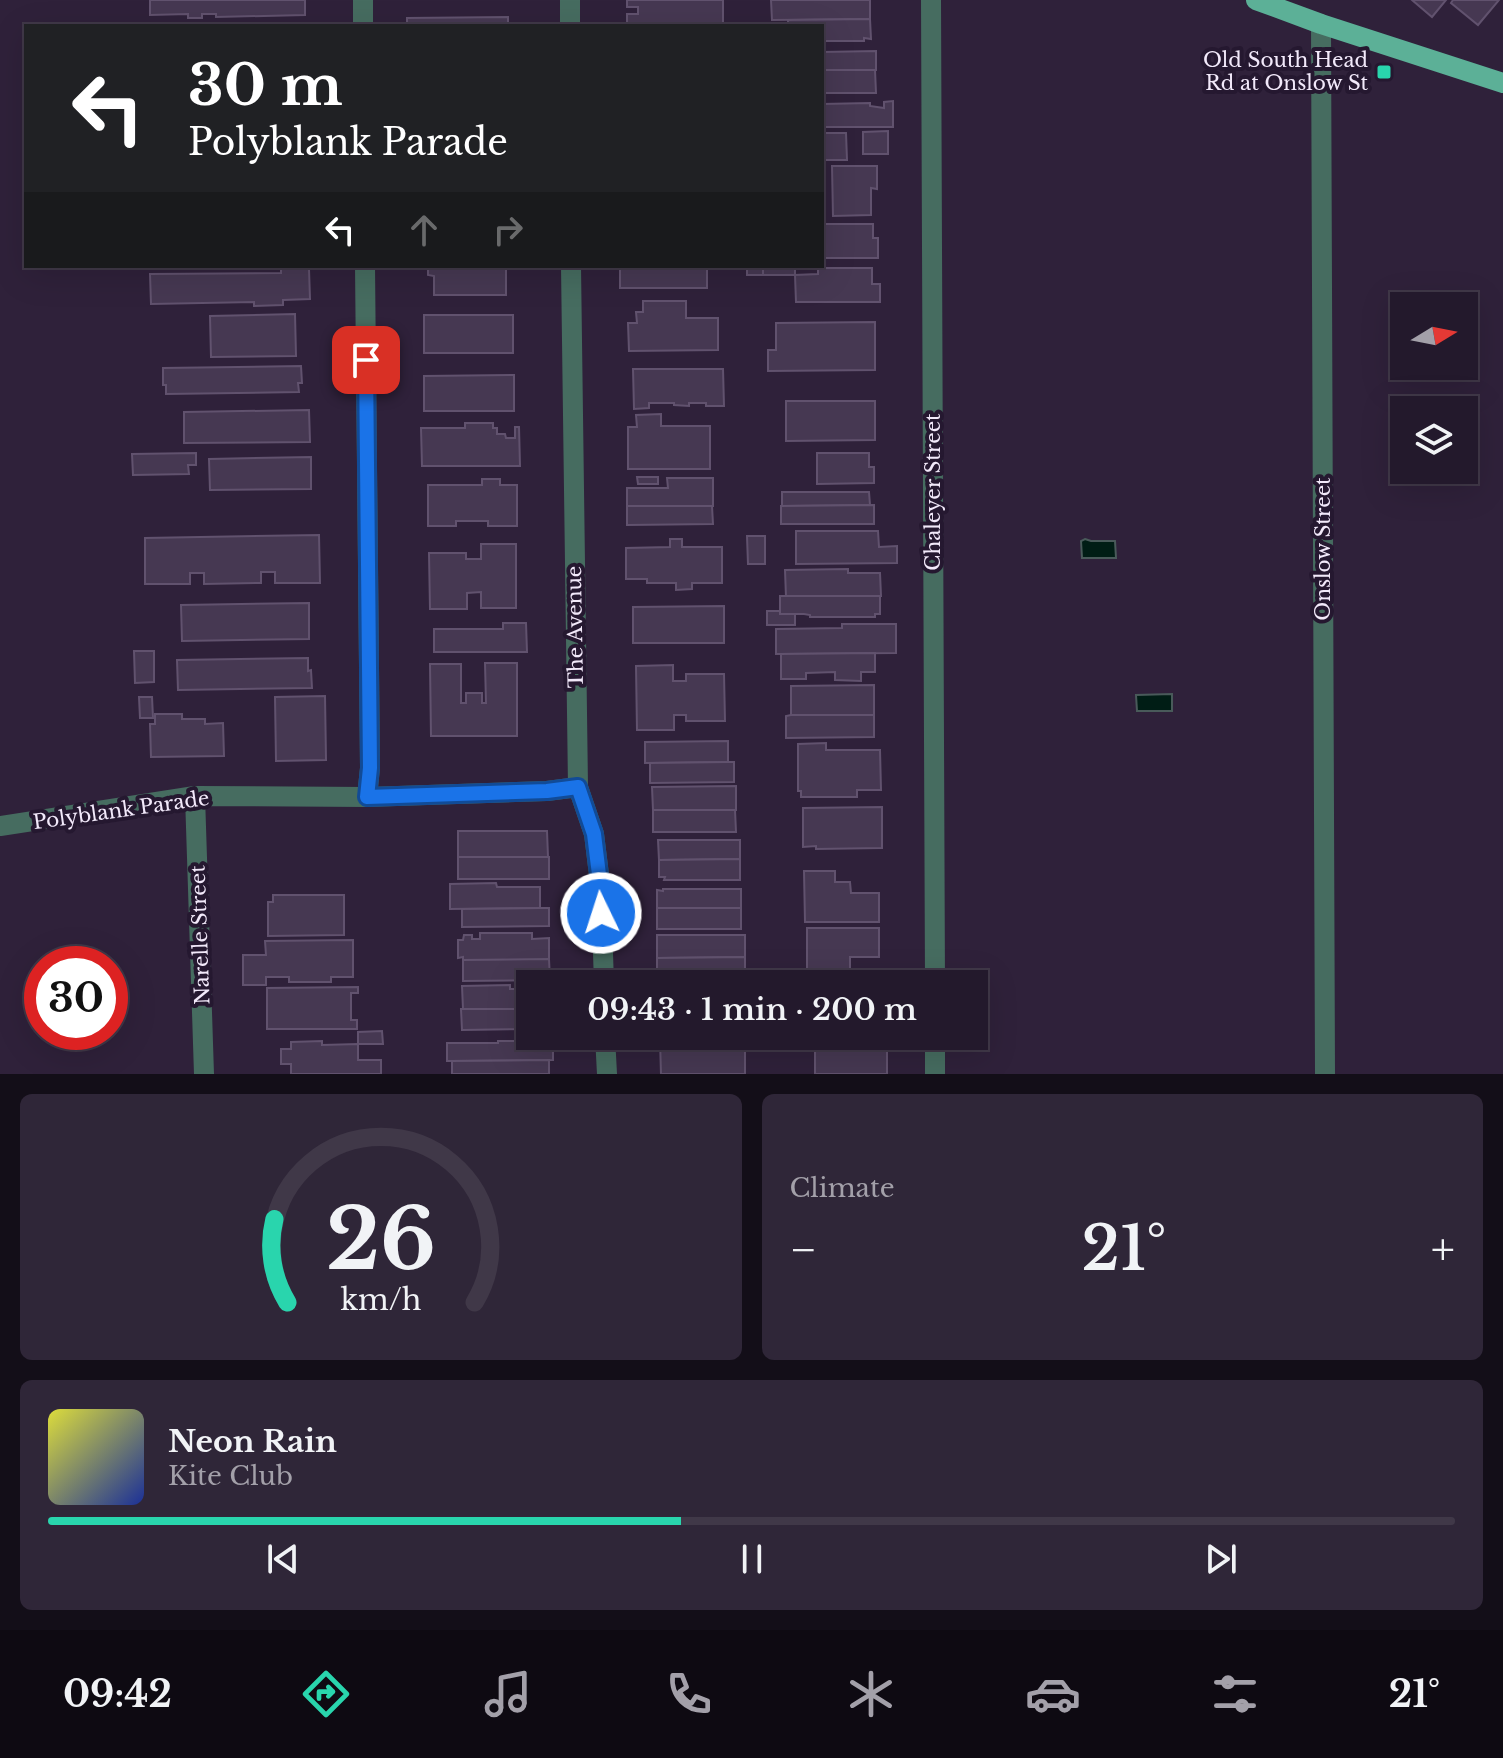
<!DOCTYPE html>
<html lang="en">
<head>
<meta charset="utf-8">
<style>
	body { margin:0; font-family:"Libre Baskerville",serif; background:#2f2638; color:#f1f3f6; height:100vh; display:flex; flex-direction:column; font-size:30px; white-space:nowrap }
	* { box-sizing:border-box; margin:0 }
	p { font-size:26px; color:#a3a0a9 }
	.icon { flex:none; width:44px; height:44px; fill:none; stroke:currentColor; stroke-width:2; stroke-linecap:round; stroke-linejoin:round }
	.map { position:relative; height:1074px; overflow:hidden }
	.side { display:flex; flex-direction:column; gap:20px; padding:20px; background:#130e18; flex:1 }
	.side>* { flex:none }
	.top-card { position:absolute; left:24px; top:24px; width:800px; height:244px; border-radius:0px; box-shadow:0 8px 32px #0002,0 0 0 2px #403848; background:#202124; color:#fff; overflow:hidden }
	.needle { width:52px; rotate:80deg }
	.buttons { position:absolute; left:1390px; top:292px; display:grid; gap:16px }
	.buttons a { display:grid; place-items:center; width:88px; height:88px; border-radius:0px; background:#23192c; box-shadow:0 8px 32px #0002,0 0 0 2px #403848; font-size:40px }
	.speed { position:absolute; left:24px; top:946px; display:flex; gap:16px; font-size:40px; font-weight:700; text-align:center }
	.speed>* { display:grid; place-content:center; width:104px; height:104px; border-radius:50%; background:#23192c; box-shadow:0 8px 32px #0002,0 0 0 2px #403848; line-height:1 }
	.speed .limit { border:12px solid #d22; background:#fff; color:#111 }
	.pin { position:absolute; display:grid; place-items:center; width:68px; height:68px; color:#fff; margin:-34px; border-radius:16px; box-shadow:0 4px 12px #0006 }
	.me { position:absolute; width:88px; margin:-44px; rotate:356deg; stroke-linejoin:round; filter:drop-shadow(0 0 6px #0008) }
	.turn { display:flex; align-items:center; gap:28px; height:168px; padding:0 32px; font-size:36px }
	.turn .icon { width:104px; height:104px; stroke-width:2.5 }
	.turn b { display:block; font-size:56px; line-height:68px }
	.lanes { display:flex; align-items:center; height:76px; padding:0 32px; background:#0003; justify-content:center; gap:40px; direction:ltr }
	.lanes .off { opacity:.35 }
	.big { font-size:60px; font-weight:600; line-height:1.1 }
	.side .widget { flex:1; display:flex; flex-direction:column; justify-content:center; gap:12px; min-width:0; padding:0 28px; border-radius:12px; background:#2f2638 }
	.side .dial { align-items:center; gap:0 }
	.dial svg { height:208px; overflow:visible; fill:none; stroke:#403848; stroke-width:7; stroke-linecap:round; text-anchor:middle }
	.dial text { fill:#f1f3f6; stroke:none }
	.song { display:flex; align-items:center; gap:24px }
	.cover { width:96px; height:96px; border-radius:12px; background:linear-gradient(135deg,hsl(60 70% 55%),hsl(230 70% 35%)) }
	.played { height:8px; border-radius:4px; background:linear-gradient(90deg,#29d5ad 45%,#403848 45%) }
	.keys { display:flex; justify-content:space-around; direction:ltr }
	.heat { display:flex; justify-content:space-between; align-items:center; font-size:44px; direction:ltr }
	.side .tiles { flex:1; display:grid; gap:20px; grid-template-columns:1fr 1fr }
	.widget:last-child { grid-column:span 2 }
	.trip { position:absolute; left:516px; top:970px; width:472px; height:80px; border-radius:0px; background:#23192c; box-shadow:0 8px 32px #0002,0 0 0 2px #403848; font-weight:600; line-height:80px; text-align:center }
	.tab-bar { display:flex; height:128px; justify-content:space-around; align-items:center; background:#0e0a12; color:#a3a0a9 }
	.tab-bar .icon { width:56px; height:56px }
	.tab-bar .active { color:#29d5ad }
	.tab-bar b { font-size:36px; color:#f1f3f6 }
	.map>svg:first-child { display:block }
	.water { fill:#001d15; stroke:#495a5a; stroke-width:2 }
	.building { fill:#463852; stroke:#61526e; stroke-width:2 }
	.lines { fill:none; stroke-linecap:round; stroke-linejoin:round }
	.minor { stroke:#466c60; stroke-width:20 }
	.primary { stroke:#5cb097; stroke-width:20 }
	.route-casing { stroke:#114b97; stroke-width:20 }
	.route { stroke:#1a73e8; stroke-width:14 }
	.poi-dot { fill:#29d5ad; stroke:#251830; stroke-width:3 }
	.labels { text-anchor:middle; stroke-width:8; stroke-linejoin:round; paint-order:stroke }
	.poi-label { font-size:20px; fill:#f2e9fa; stroke:#251830; text-anchor:end }
	.street-label { font-size:20px; fill:#f2e9fa; stroke:#251830 }
</style>
</head>
<body>
<div class="map">
<svg width="1503" height="1074" viewBox="0 0 1503 1074">
	<rect width="100%" height="100%" fill="#2f213a"/>
	<g class="water">
		<path d="M 1085,539 L 1091,541 L 1115,541 L 1116,558 L 1082,558 L 1081,541 Z"/>
		<path d="M 1172,694 L 1172,711 L 1137,711 L 1136,695 Z"/>
	</g>
	<g class="building">
		<path d="M 150,0 L 305,0 L 305,15 L 216,17 L 216,14 L 202,14 L 202,18 L 188,18 L 188,14 L 150,15 Z"/>
		<path d="M 627,0 L 723,0 L 723,26 L 627,26 L 627,14 L 638,14 L 638,7 L 627,7 Z"/>
		<path d="M 771,0 L 870,0 L 870,19 L 772,20 Z"/>
		<path d="M 1412,0 L 1446,0 L 1432,17 Z"/>
		<path d="M 1453,0 L 1499,0 L 1478,25 L 1451,3 Z"/>
		<path d="M 508,17 L 508,26 L 407,26 L 407,18 Z"/>
		<path d="M 870,19 L 871,39 L 864,38 L 864,41 L 822,41 L 822,26 L 788,26 L 788,20 Z"/>
		<path d="M 876,51 L 876,70 L 822,70 L 822,52 Z"/>
		<path d="M 822,70 L 875,70 L 876,93 L 822,93 Z"/>
		<path d="M 893,101 L 893,127 L 822,127 L 822,104 L 870,103 L 870,106 L 884,108 L 884,102 Z"/>
		<path d="M 888,131 L 888,154 L 863,154 L 863,132 Z"/>
		<path d="M 822,133 L 846,133 L 847,160 L 822,160 Z"/>
		<path d="M 832,166 L 877,166 L 877,189 L 871,188 L 871,215 L 833,216 Z"/>
		<path d="M 822,224 L 873,224 L 873,238 L 878,238 L 878,258 L 822,258 Z"/>
		<path d="M 428,266 L 506,266 L 506,295 L 434,295 L 434,276 L 428,275 Z"/>
		<rect x="620" y="266" width="87" height="22"/>
		<rect x="747" y="266" width="16" height="9"/>
		<rect x="763" y="266" width="32" height="9"/>
		<path d="M 818,268 L 872,268 L 872,284 L 880,284 L 880,302 L 796,302 L 795,275 L 818,274 Z"/>
		<path d="M 281,269 L 309,269 L 310,299 L 283,300 L 283,305 L 254,306 L 254,302 L 151,304 L 150,274 L 281,273 Z"/>
		<path d="M 643,301 L 686,301 L 686,318 L 718,318 L 718,350 L 629,351 L 628,323 L 637,323 L 636,312 L 643,312 Z"/>
		<path d="M 295,314 L 296,356 L 211,357 L 210,316 Z"/>
		<rect x="424" y="315" width="89" height="38"/>
		<path d="M 875,322 L 875,370 L 768,371 L 768,350 L 776,350 L 776,323 Z"/>
		<path d="M 301,366 L 302,383 L 298,383 L 299,392 L 166,394 L 166,385 L 163,385 L 163,368 Z"/>
		<path d="M 633,369 L 723,369 L 724,406 L 706,406 L 706,403 L 689,403 L 689,406 L 674,405 L 674,403 L 649,403 L 649,408 L 634,409 Z"/>
		<path d="M 514,375 L 514,411 L 424,411 L 424,376 Z"/>
		<path d="M 786,401 L 875,401 L 875,440 L 786,441 Z"/>
		<path d="M 309,410 L 310,442 L 184,443 L 184,412 Z"/>
		<path d="M 661,414 L 661,426 L 710,426 L 710,469 L 628,469 L 628,427 L 637,427 L 636,415 Z"/>
		<path d="M 465,423 L 493,423 L 493,428 L 497,428 L 497,434 L 505,434 L 506,438 L 515,438 L 515,427 L 519,427 L 520,466 L 422,466 L 421,428 L 465,428 Z"/>
		<path d="M 196,453 L 196,465 L 188,465 L 189,474 L 133,475 L 132,454 Z"/>
		<path d="M 817,453 L 869,453 L 869,467 L 874,467 L 874,483 L 817,484 Z"/>
		<path d="M 311,457 L 311,489 L 210,490 L 209,459 Z"/>
		<path d="M 637,477 L 658,477 L 658,484 L 638,484 Z"/>
		<path d="M 667,478 L 713,478 L 713,506 L 627,506 L 627,488 L 668,488 Z"/>
		<path d="M 482,479 L 500,479 L 500,485 L 517,485 L 517,526 L 488,526 L 488,521 L 456,521 L 456,526 L 428,526 L 428,485 L 482,485 Z"/>
		<path d="M 782,492 L 869,492 L 870,505 L 782,506 Z"/>
		<path d="M 874,505 L 874,524 L 781,524 L 781,506 Z"/>
		<path d="M 627,506 L 712,506 L 713,524 L 627,525 Z"/>
		<path d="M 796,531 L 878,531 L 879,547 L 897,546 L 897,563 L 796,564 Z"/>
		<path d="M 319,535 L 320,583 L 275,583 L 275,572 L 261,572 L 261,583 L 204,584 L 204,573 L 190,573 L 190,584 L 145,584 L 145,538 Z"/>
		<path d="M 747,536 L 765,536 L 765,564 L 748,564 Z"/>
		<path d="M 670,539 L 682,539 L 682,547 L 722,547 L 722,583 L 692,583 L 692,589 L 676,590 L 676,583 L 647,583 L 647,579 L 626,579 L 626,548 L 670,547 Z"/>
		<path d="M 481,544 L 516,544 L 516,608 L 481,608 L 481,592 L 467,593 L 467,609 L 430,609 L 429,553 L 466,553 L 466,559 L 481,559 Z"/>
		<path d="M 848,569 L 848,573 L 880,573 L 881,596 L 786,597 L 785,570 Z"/>
		<path d="M 780,596 L 880,596 L 880,614 L 875,614 L 875,617 L 810,617 L 810,615 L 804,614 L 780,614 Z"/>
		<path d="M 309,603 L 309,639 L 182,641 L 181,605 Z"/>
		<path d="M 724,606 L 724,643 L 633,643 L 633,607 Z"/>
		<path d="M 767,611 L 780,611 L 780,614 L 795,614 L 795,625 L 767,625 Z"/>
		<path d="M 503,623 L 526,623 L 527,652 L 434,652 L 434,629 L 503,629 Z"/>
		<path d="M 842,624 L 896,624 L 896,653 L 776,654 L 776,629 L 842,628 Z"/>
		<path d="M 134,651 L 154,651 L 154,682 L 135,683 Z"/>
		<path d="M 875,653 L 875,672 L 861,672 L 861,681 L 835,680 L 835,672 L 806,673 L 806,679 L 781,679 L 781,654 Z"/>
		<path d="M 308,658 L 308,671 L 311,670 L 312,688 L 178,690 L 177,660 Z"/>
		<path d="M 485,663 L 517,663 L 517,736 L 431,736 L 430,664 L 461,664 L 461,703 L 466,703 L 466,693 L 482,693 L 482,703 L 486,703 Z"/>
		<path d="M 673,665 L 673,681 L 686,681 L 686,674 L 724,674 L 725,721 L 686,721 L 686,715 L 674,715 L 674,730 L 637,730 L 636,666 Z"/>
		<path d="M 874,685 L 874,715 L 791,715 L 791,686 Z"/>
		<path d="M 325,696 L 326,760 L 276,761 L 275,697 Z"/>
		<path d="M 139,697 L 152,697 L 153,718 L 140,718 Z"/>
		<path d="M 155,714 L 182,714 L 182,719 L 205,719 L 205,724 L 223,723 L 224,756 L 151,757 L 150,724 L 155,724 Z"/>
		<path d="M 791,715 L 874,715 L 874,737 L 786,738 L 786,716 Z"/>
		<path d="M 728,741 L 728,762 L 645,763 L 645,742 Z"/>
		<path d="M 826,743 L 826,750 L 880,750 L 881,790 L 857,790 L 857,797 L 801,797 L 801,791 L 798,791 L 798,744 Z"/>
		<path d="M 728,762 L 734,762 L 734,782 L 650,783 L 650,763 Z"/>
		<path d="M 736,786 L 736,810 L 653,810 L 652,787 Z"/>
		<path d="M 882,807 L 882,848 L 816,849 L 816,846 L 803,847 L 803,808 Z"/>
		<path d="M 653,810 L 735,810 L 736,832 L 653,832 Z"/>
		<path d="M 458,831 L 547,831 L 548,857 L 458,857 Z"/>
		<path d="M 658,840 L 740,840 L 740,859 L 659,860 Z"/>
		<rect x="458" y="857" width="91" height="22"/>
		<path d="M 740,859 L 740,880 L 664,880 L 665,877 L 659,877 L 659,860 Z"/>
		<path d="M 804,871 L 835,871 L 835,882 L 850,882 L 851,893 L 879,893 L 879,922 L 805,922 Z"/>
		<path d="M 496,883 L 497,887 L 540,887 L 540,908 L 450,909 L 450,884 Z"/>
		<path d="M 663,889 L 741,889 L 741,908 L 657,908 L 657,890 L 663,891 Z"/>
		<path d="M 273,895 L 344,895 L 344,935 L 268,936 L 268,902 L 273,902 Z"/>
		<path d="M 540,908 L 549,908 L 549,926 L 462,927 L 462,909 Z"/>
		<rect x="657" y="908" width="84" height="21"/>
		<path d="M 807,928 L 879,928 L 879,957 L 850,957 L 850,969 L 837,969 L 837,979 L 807,980 Z"/>
		<path d="M 480,933 L 532,933 L 532,939 L 549,938 L 549,960 L 463,960 L 463,957 L 458,958 L 458,940 L 463,940 L 464,935 L 472,935 L 472,939 L 480,939 Z"/>
		<path d="M 657,935 L 745,935 L 745,957 L 657,958 Z"/>
		<path d="M 353,940 L 353,977 L 331,977 L 331,982 L 289,982 L 289,977 L 266,977 L 266,985 L 243,985 L 243,955 L 266,955 L 265,941 Z"/>
		<path d="M 745,957 L 745,977 L 657,977 L 657,958 Z"/>
		<path d="M 549,959 L 550,980 L 463,981 L 463,960 Z"/>
		<path d="M 510,985 L 510,989 L 530,989 L 530,1009 L 463,1009 L 462,986 Z"/>
		<path d="M 358,987 L 358,993 L 351,993 L 351,1020 L 357,1020 L 357,1029 L 267,1029 L 267,988 Z"/>
		<path d="M 461,1009 L 530,1009 L 530,1029 L 462,1030 Z"/>
		<path d="M 382,1031 L 383,1044 L 358,1044 L 358,1032 Z"/>
		<path d="M 845,1036 L 887,1036 L 887,1074 L 815,1074 L 815,1040 L 845,1040 Z"/>
		<path d="M 745,1039 L 745,1074 L 661,1074 L 660,1040 Z"/>
		<path d="M 322,1041 L 322,1045 L 358,1044 L 358,1060 L 381,1060 L 381,1074 L 291,1074 L 291,1064 L 281,1064 L 281,1049 L 291,1049 L 291,1042 Z"/>
		<path d="M 498,1041 L 553,1041 L 553,1060 L 447,1061 L 447,1043 L 498,1043 Z"/>
		<path d="M 549,1060 L 549,1074 L 452,1074 L 452,1061 Z"/>
	</g>
	<g class="lines">
		<g class="minor">
			<path d="M 363,0 L 363,26"/>
			<path d="M 570,0 L 570,26"/>
			<path d="M 931,0 L 935,984"/>
			<path d="M 1321,24 L 1325,1074"/>
			<path d="M 365,266 L 370,768 L 367,797"/>
			<path d="M 571,266 L 578,787 L 594,834 L 601,891 L 604,984"/>
			<path d="M 195,796 L 204,1074"/>
			<path d="M 0,826 L 195,796 L 367,797 L 547,791 L 578,787"/>
			<path d="M 605,1036 L 607,1074"/>
			<path d="M 935,1036 L 935,1074"/>
		</g>
		<path class="primary" d="M 1256,0 L 1321,24 L 1503,83"/>
	</g>
	<g class="lines">
		<defs>
			<path id="route" d="M 366,360 L 370,768 L 367,797 L 547,791 L 578,787 L 594,834 L 601,891 L 601,913"/>
		</defs>
		<use href="#route" class="route-casing"/>
		<use href="#route" class="route"/>
	</g>
	<rect class="poi-dot" x="1376" y="64" width="16" height="16" rx="4"/>
	<g class="labels">
		<g class="poi-label">
			<text x="1368" y="67">Old South Head<tspan x="1368" dy="23">Rd at Onslow St</tspan></text>
		</g>
		<g class="street-label">
			<text transform="translate(933 492) rotate(-90)" y="7">Chaleyer Street</text>
			<text transform="translate(1323 549) rotate(-90)" y="7">Onslow Street</text>
			<text transform="translate(575 627) rotate(-91)" y="7">The Avenue</text>
			<text transform="translate(121 810) rotate(-8)" y="7">Polyblank Parade</text>
			<text transform="translate(200 935) rotate(-92)" y="7">Narelle Street</text>
		</g>
	</g>
</svg>
<div class="buttons">
<a><svg class="needle" viewBox="-14 -14 28 28"><path d="M0-13l5 13h-10z" fill="#e53935"/><path d="M0 13l5-13h-10z" fill="#a3a0a9"/></svg></a>
<a><svg class="icon" aria-label="layers" viewBox="0 0 24 24"><path d="M12 4l9 5-9 5-9-5zM3 14l9 5 9-5"/></svg></a>
</div>
<div class="speed"><div class="limit">30</div></div>
<div class="pin" style="left:366px;top:360px;background:#d93025"><svg class="icon" aria-label="arrive" viewBox="0 0 24 24"><path d="M6 21V4h12l-3 4 3 4H6"/></svg></div>
<svg class="me" style="left:601px;top:913px" viewBox="-20 -20 40 40"><circle r="17" fill="#1a73e8" stroke="#fff" stroke-width="3"/><path d="M0-11L8 9 0 5-8 9z" fill="#fff"/></svg>
<div class="trip">09:43 · 1 min · 200 m</div>
<div class="top-card">
<div class="turn"><svg class="icon" aria-label="left" viewBox="0 0 24 24"><path d="M17 20v-9H6M10 6l-5 5 5 5"/></svg><div><b>30 m</b>Polyblank Parade</div></div>
<div class="lanes"><svg class="icon" aria-label="left" viewBox="0 0 24 24"><path d="M17 20v-9H6M10 6l-5 5 5 5"/></svg><svg class="icon off" aria-label="ahead" viewBox="0 0 24 24"><path d="M12 20V5M6 11l6-6 6 6"/></svg><svg class="icon off" aria-label="right" viewBox="0 0 24 24"><path d="M7 20v-9h11M14 6l5 5-5 5"/></svg></div>
</div>
</div>
<section class="side">
<div class="tiles">
<div class="widget dial"><svg viewBox="0 0 100 80">
<path d="M14 69A42 42 0 1 1 86 69"/>
<path d="M14 69A42 42 0 0 1 9 37" stroke="#29d5ad"/>
<text x="50" y="56" font-size="32" font-weight="700">26</text>
<text x="50" y="72" font-size="11">km/h</text>
</svg></div>
<div class="widget"><p>Climate</p>
<div class="heat"><a>−</a><b class="big">21°</b><a>+</a></div>
</div>
<div class="widget">
<div class="song"><i class="cover"></i><div><b>Neon Rain</b><p>Kite Club</p></div></div>
<div class="played"></div>
<div class="keys"><svg class="icon" aria-label="previous" viewBox="0 0 24 24"><path d="M18 5L8 12l10 7zM5 5v14"/></svg><svg class="icon" aria-label="pause" viewBox="0 0 24 24"><path d="M8 5v14M16 5v14"/></svg><svg class="icon" aria-label="next" viewBox="0 0 24 24"><path d="M6 5l10 7-10 7zM19 5v14"/></svg></div>
</div>
</div>
</section>
<nav class="tab-bar">
<b>09:42</b>
<svg class="icon active" aria-label="directions" viewBox="0 0 24 24"><path d="M12 3l9 9-9 9-9-9zM9 14v-3h6M13 9l2 2-2 2"/></svg>
<svg class="icon" aria-label="music" viewBox="0 0 24 24"><path d="M9 18V5l10-2v13"/><circle cx="6" cy="18" r="3"/><circle cx="16" cy="16" r="3"/></svg>
<svg class="icon" aria-label="phone" viewBox="0 0 24 24"><path d="M5 4h4l2 5-3 2q2 4 5 5l2-3 5 2v4C11 20 4 13 5 4z"/></svg>
<svg class="icon" aria-label="climate" viewBox="0 0 24 24"><path d="M12 3v18M4 7l16 10M4 17L20 7"/></svg>
<svg class="icon" aria-label="car" viewBox="0 0 24 24"><path d="M5 17H2v-5l4-1 3-4h7l3 4 3 1v5h-3M9 17h6M6 11h13"/><circle cx="7" cy="17" r="2"/><circle cx="17" cy="17" r="2"/></svg>
<svg class="icon" aria-label="filters" viewBox="0 0 24 24"><path d="M4 7h16M4 17h16"/><circle cx="9" cy="7" r="2"/><circle cx="15" cy="17" r="2"/></svg>
<b>21°</b>
</nav>
</body>
</html>
